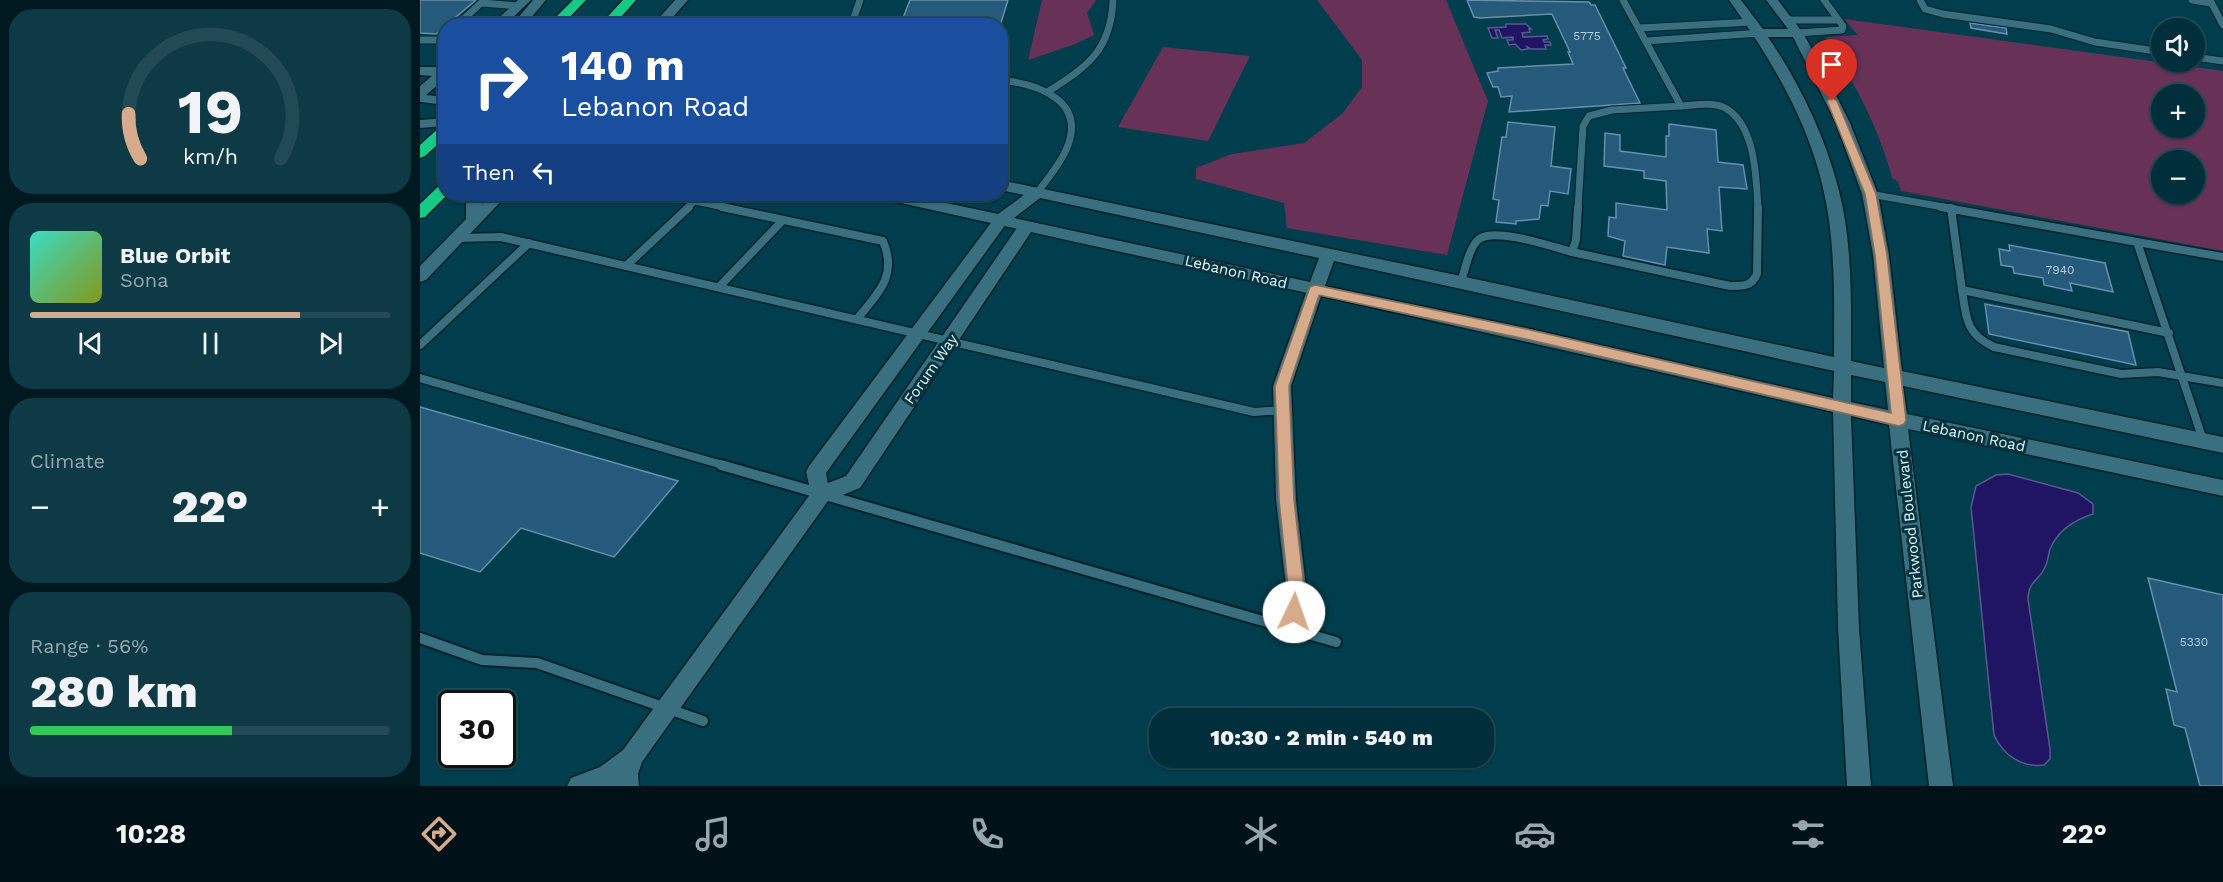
<!DOCTYPE html>
<html lang="en">
<head>
<meta charset="utf-8">
<style>
	body { margin:0; font-family:"Work Sans",sans-serif; background:#0e3a45; color:#f1f3f6; height:100vh; display:flex; flex-direction:column; font-size:22px; white-space:nowrap }
	* { box-sizing:border-box; margin:0 }
	p { font-size:20px; color:#95a8af }
	.icon { flex:none; width:33px; height:33px; fill:none; stroke:currentColor; stroke-width:2; stroke-linecap:round; stroke-linejoin:round }
	.map { position:relative; flex:1; overflow:hidden }
	.details { display:flex; flex-direction:column; gap:9px; padding:9px; background:#001920; width:420px }
	.details>* { flex:none }
	.guide { position:absolute; left:18px; top:18px; width:570px; height:183px; border-radius:24px; box-shadow:0 2px 4px #0004,0 0 0 2px #224a54; background:#1a4fa0; color:#fff; overflow:hidden }
	.controls { position:absolute; left:1731px; top:18px; display:grid; gap:12px }
	.controls a { display:grid; place-items:center; width:54px; height:54px; border-radius:50%; background:#002e3a; box-shadow:0 2px 4px #0004,0 0 0 2px #224a54; font-size:30px }
	.speed { position:absolute; left:18px; top:690px; display:flex; gap:12px; font-size:30px; font-weight:700; text-align:center }
	.speed>* { display:grid; place-content:center; width:78px; height:78px; border-radius:50%; background:#002e3a; box-shadow:0 2px 4px #0004,0 0 0 2px #224a54; line-height:1 }
	.speed .limit { border:3px solid #111; border-radius:9px; background:#fff; color:#111 }
	.pin { position:absolute; display:grid; place-items:center; width:51px; height:51px; color:#fff; margin:-62px -26px; border-radius:50% 50% 50% 0; rotate:-45deg; box-shadow:0 0 6px #0007 }
	.pin .icon { rotate:45deg }
	.me { position:absolute; width:66px; margin:-33px; rotate:3deg; stroke-linejoin:round; filter:drop-shadow(0 0 4px #0008) }
	.turn { display:flex; align-items:center; gap:21px; height:126px; padding:0 24px; font-size:27px }
	.turn .icon { width:78px; height:78px; stroke-width:2.5 }
	.turn b { display:block; font-size:42px; line-height:51px }
	.then { display:flex; align-items:center; height:57px; padding:0 24px; background:#0003; gap:12px; font-size:22px }
	.big { font-size:45px; font-weight:800; line-height:1.1 }
	.details .widget { flex:1; display:flex; flex-direction:column; justify-content:center; gap:9px; min-width:0; padding:0 21px; border-radius:24px; background:#0e3a45 }
	.details .dial { align-items:center; gap:0 }
	.dial svg { height:156px; overflow:visible; fill:none; stroke:#224a54; stroke-width:7; stroke-linecap:round; text-anchor:middle }
	.dial text { fill:#f1f3f6; stroke:none }
	.song { display:flex; align-items:center; gap:18px }
	.cover { width:72px; height:72px; border-radius:9px; background:linear-gradient(135deg,hsl(170 70% 55%),hsl(70 70% 35%)) }
	.played { height:6px; border-radius:3px; background:linear-gradient(90deg,#d6ab8b 75%,#224a54 75%) }
	.keys { display:flex; justify-content:space-around; direction:ltr }
	.heat { display:flex; justify-content:space-between; align-items:center; font-size:33px; direction:ltr }
	.charge { height:9px; border-radius:4px; background:linear-gradient(90deg,#34c759 56%,#224a54 0) }
	.trip { position:absolute; left:729px; top:708px; width:345px; height:60px; border-radius:24px; background:#002e3a; box-shadow:0 2px 4px #0004,0 0 0 2px #224a54; font-weight:800; line-height:60px; text-align:center }
	.menu { display:flex; height:96px; justify-content:space-around; align-items:center; background:#001217; color:#95a8af }
	.menu .icon { width:42px; height:42px }
	.menu .current { color:#d6ab8b }
	.menu b { font-size:27px; color:#f1f3f6 }
	main { display:flex; flex:1; min-height:0 }
	.map>svg:first-child { display:block }
	.green { fill:#683258; fill-rule:evenodd }
	.water { fill:#201563; stroke:#5a5891; stroke-width:1.5 }
	.building { fill:#265a7b; stroke:#668fab; stroke-width:1.5 }
	.lines { fill:none; stroke-linecap:round; stroke-linejoin:round }
	.lane-far2-casing { stroke:#05222b; stroke-width:9 }
	.lane-far1-casing { stroke:#05222b; stroke-width:11 }
	.lane-casing { stroke:#05222b; stroke-width:14 }
	.street-casing { stroke:#05222b; stroke-width:3 }
	.secondary-casing { stroke:#05222b; stroke-width:3 }
	.highway-casing { stroke:#05222b; stroke-width:3 }
	.lane-far2 { stroke:#396f7f; stroke-width:7 }
	.lane-far1 { stroke:#396f7f; stroke-width:8 }
	.lane { stroke:#396f7f; stroke-width:10 }
	.street { fill:#396f7f; fill-rule:evenodd }
	.secondary { fill:#396f7f; fill-rule:evenodd }
	.highway { fill:#18c985; fill-rule:evenodd }
	.route { fill:#d6ab8b; stroke:#8b6f5a; stroke-width:1.5 }
	.labels { text-anchor:middle; stroke-width:6; stroke-linejoin:round; paint-order:stroke }
	.number-label { font-size:12px; fill:#b2cfdc }
	.street-label { font-size:15px; fill:#e0f6fd; stroke:#06333e }
</style>
</head>
<body>
<main>
<section class="details">
<div class="widget dial"><svg viewBox="0 0 100 80">
<path d="M14 69A42 42 0 1 1 86 69"/>
<path d="M14 69A42 42 0 0 1 8 46" stroke="#d6ab8b"/>
<text x="50" y="56" font-size="32" font-weight="700">19</text>
<text x="50" y="72" font-size="11">km/h</text>
</svg></div>
<div class="widget">
<div class="song"><i class="cover"></i><div><b>Blue Orbit</b><p>Sona</p></div></div>
<div class="played"></div>
<div class="keys"><svg class="icon" aria-label="previous" viewBox="0 0 24 24"><path d="M18 5L8 12l10 7zM5 5v14"/></svg><svg class="icon" aria-label="pause" viewBox="0 0 24 24"><path d="M8 5v14M16 5v14"/></svg><svg class="icon" aria-label="next" viewBox="0 0 24 24"><path d="M6 5l10 7-10 7zM19 5v14"/></svg></div>
</div>
<div class="widget"><p>Climate</p>
<div class="heat"><a>−</a><b class="big">22°</b><a>+</a></div>
</div>
<div class="widget"><p>Range · 56%</p><b class="big">280 km</b><div class="charge"></div></div>
</section>
<div class="map">
<svg width="1803" height="786" viewBox="0 0 1803 786">
	<rect width="100%" height="100%" fill="#003e4d"/>
	<g class="green">
		<path d="M 622,0 L 676,0 L 667,13 L 674,35 L 655,44 L 608,60 Z"/>
		<path d="M 897,0 L 1026,0 L 1068,101 L 1027,255 L 867,228 L 864,203 L 776,179 L 776,168 L 812,154 L 884,143 L 922,114 L 942,87 L 942,60 Z"/>
		<path d="M 1424,19 L 1803,71 L 1803,251 L 1481,191 L 1478,182 L 1472,178 C 1459,127 1433,80 1405,37 L 1438,35 ZM 1742,94 L 1774,94 L 1774,128 L 1742,128 ZM 1742,160 L 1774,160 L 1774,194 L 1742,194 Z"/>
		<path d="M 743,47 L 830,56 L 788,141 L 698,127 Z"/>
	</g>
	<g class="water">
		<path d="M 1086,24 L 1106,24 L 1111,29 L 1109,29 L 1110,32 L 1102,33 L 1103,37 L 1127,36 L 1128,39 L 1123,40 L 1124,42 L 1130,42 L 1131,45 L 1125,45 L 1126,49 L 1111,49 L 1107,47 L 1108,49 L 1101,50 L 1095,44 L 1089,45 L 1087,40 L 1093,40 L 1093,37 L 1082,38 L 1079,30 L 1075,30 L 1078,38 L 1072,38 L 1068,28 L 1086,27 Z"/>
		<path d="M 1588,474 L 1658,493 L 1673,504 L 1673,514 C 1654,520 1638,530 1630,549 C 1628,555 1628,562 1625,567 C 1619,582 1609,579 1608,599 L 1630,749 L 1630,759 L 1624,765 C 1602,768 1583,755 1574,735 L 1551,507 L 1556,486 L 1576,475 Z"/>
	</g>
	<g class="building">
		<path d="M 0,0 L 56,0 L 16,34 L 0,33 Z"/>
		<path d="M 490,0 L 588,0 L 580,26 L 480,26 Z"/>
		<path d="M 1047,0 L 1169,2 L 1171,5 L 1175,5 L 1206,68 L 1203,68 L 1220,103 L 1089,112 L 1092,96 L 1081,97 L 1078,87 L 1073,87 L 1067,73 L 1078,71 L 1078,68 L 1153,64 L 1148,52 L 1150,52 L 1132,14 L 1060,18 L 1054,17 Z"/>
		<path d="M 1550,23 L 1586,28 L 1587,34 L 1551,28 Z"/>
		<path d="M 1088,122 L 1135,127 L 1131,166 L 1151,169 L 1148,194 L 1130,191 L 1128,206 L 1121,205 L 1119,219 L 1096,221 L 1096,224 L 1076,222 L 1079,200 L 1073,199 L 1082,137 L 1086,137 Z"/>
		<path d="M 1249,124 L 1296,130 L 1298,162 L 1323,165 L 1327,189 L 1299,187 L 1302,231 L 1287,229 L 1289,253 L 1247,247 L 1245,265 L 1203,256 L 1205,241 L 1188,236 L 1189,217 L 1196,218 L 1196,203 L 1247,210 L 1246,181 L 1224,178 L 1224,171 L 1184,166 L 1185,133 L 1200,135 L 1200,151 L 1246,157 L 1246,136 L 1249,136 Z"/>
		<path d="M 1589,245 L 1685,263 L 1693,292 L 1650,283 L 1652,291 L 1624,285 L 1623,278 L 1594,273 L 1593,267 L 1581,265 L 1579,249 L 1590,251 Z"/>
		<path d="M 1565,304 L 1708,332 L 1716,365 L 1569,334 Z"/>
		<path d="M 0,407 L 258,481 L 194,557 L 101,528 L 60,572 L 0,553 Z"/>
		<path d="M 1728,578 L 1803,595 L 1803,786 L 1780,786 L 1765,728 L 1754,725 L 1746,689 L 1757,692 Z"/>
	</g>
	<g class="lines">
		<defs>
			<g id="lane-far2">
				<path d="M 1500,0 L 1505,9 L 1523,14 L 1631,29 L 1675,42 L 1742,52"/>
				<path d="M 1772,0 L 1791,3"/>
				<path d="M 1790,0 L 1803,25"/>
				<path d="M 1368,20 L 1418,20"/>
				<path d="M 36,26 L 61,3 L 98,6"/>
				<path d="M 431,26 L 440,0"/>
				<path d="M 1219,28 L 1333,22"/>
				<path d="M 1377,33 L 1422,30 L 1423,26 L 1404,0"/>
				<path d="M 0,40 L 19,40 L 26,34"/>
				<path d="M 1226,41 L 1341,33"/>
				<path d="M 1774,57 L 1803,61"/>
				<path d="M 580,80 C 619,84 668,101 646,150 C 639,166 627,179 617,193"/>
				<path d="M 629,91 C 668,66 691,50 693,0"/>
				<path d="M 1261,106 C 1275,105 1295,101 1307,109 C 1336,128 1336,178 1338,208"/>
				<path d="M 1450,194 L 1529,208"/>
				<path d="M 275,201 L 309,208"/>
				<path d="M 267,208 L 282,194"/>
				<path d="M 1158,208 L 1163,126 L 1169,116 L 1192,110 L 1261,106 L 1203,0"/>
			</g>
			<g id="lane-far1">
				<path d="M 302,207 L 463,241 C 478,276 458,293 437,319"/>
				<path d="M 1521,207 L 1717,242 L 1783,440"/>
				<path d="M 1531,208 L 1542,290 L 1749,333"/>
				<path d="M 37,238 L 81,237 L 834,412 L 863,410"/>
				<path d="M 1717,242 L 1803,257"/>
				<path d="M 1152,252 L 1310,286 C 1323,286 1331,287 1337,274 L 1338,207"/>
				<path d="M 206,266 L 269,207"/>
				<path d="M 1041,282 C 1045,270 1049,247 1059,239 C 1076,227 1133,247 1152,252 L 1156,240 L 1158,207"/>
				<path d="M 299,287 L 363,220"/>
				<path d="M 1542,290 C 1546,318 1546,334 1574,347 L 1701,374 L 1738,372 L 1803,383"/>
				<path d="M 0,345 L 109,243"/>
				<path d="M 0,378 L 306,466"/>
			</g>
			<g id="lane">
				<path d="M 301,465 L 916,642"/>
				<path d="M 0,638 L 62,660 L 117,663 L 283,721"/>
			</g>
			<g id="street">
				<path d="M 581,215 L 586,216 L 589,220 L 586,224 L 406,473 L 408,483 L 426,476 L 601,222 L 613,222 L 615,226 L 440,488 L 408,501 L 222,762 L 218,774 L 219,786 L 147,786 L 151,778 L 180,767 L 203,750 L 391,493 L 386,472 L 389,466 L 576,216 Z"/>
				<path d="M 895,284 L 901,286 L 903,290 L 871,386 L 876,500 L 887,596 L 879,635 L 871,638 L 863,635 L 860,628 L 867,596 L 856,500 L 853,386 L 887,290 L 889,286 Z"/>
			</g>
			<g id="secondary">
				<path d="M 98,0 L 111,0 L 84,26 L 70,26 Z"/>
				<path d="M 113,0 L 126,0 L 104,26 L 91,26 Z"/>
				<path d="M 255,0 L 268,0 L 245,26 L 232,26 Z"/>
				<path d="M 1309,0 L 1321,0 L 1343,29 L 1368,29 L 1346,0 L 1358,0 L 1383,33 L 1401,65 L 1430,123 L 1458,194 L 1469,255 L 1482,371 L 1803,437 L 1803,453 L 1483,386 L 1487,414 L 1803,480 L 1803,496 L 1488,429 L 1533,786 L 1509,786 L 1469,425 L 1431,416 L 1439,628 L 1451,786 L 1427,786 L 1418,628 L 1413,412 C 1097,338 780,270 463,199 L 455,194 L 484,194 L 578,214 L 604,195 L 580,190 L 580,180 L 1041,276 L 1414,357 C 1414,301 1416,243 1403,188 C 1387,118 1350,58 1309,0 ZM 1348,37 L 1373,37 L 1416,123 L 1442,194 L 1453,255 L 1464,368 L 1431,361 C 1431,304 1433,243 1418,187 C 1404,134 1379,82 1348,37 ZM 620,198 L 899,258 L 890,282 L 594,218 ZM 914,261 L 1414,371 L 1413,398 L 1106,328 L 905,286 ZM 1431,375 L 1465,382 L 1468,410 L 1431,402 Z"/>
				<path d="M 0,67 L 26,67 L 26,78 L 6,95 L 26,97 L 26,105 L 0,102 L 0,86 L 12,76 L 0,75 Z"/>
				<path d="M 26,118 L 26,126 L 0,128 L 0,120 Z"/>
				<path d="M 51,194 L 66,194 L 62,204 L 72,194 L 88,194 L 6,280 L 0,282 L 0,266 L 46,219 L 46,201 Z"/>
			</g>
			<g id="highway">
				<path d="M 153,0 L 166,0 L 141,26 L 127,26 Z"/>
				<path d="M 203,0 L 216,0 L 193,26 L 179,26 Z"/>
				<path d="M 26,125 L 26,137 L 5,156 L 0,158 L 0,145 L 21,126 Z"/>
				<path d="M 26,182 L 26,194 L 28,194 L 5,217 L 0,218 L 0,204 L 21,184 Z"/>
			</g>
		</defs>
		<use href="#lane-far2" class="lane-far2-casing"/>
		<use href="#lane-far1" class="lane-far1-casing"/>
		<use href="#lane" class="lane-casing"/>
		<use href="#street" class="street-casing"/>
		<use href="#secondary" class="secondary-casing"/>
		<use href="#highway" class="highway-casing"/>
		<use href="#lane-far2" class="lane-far2"/>
		<use href="#lane-far1" class="lane-far1"/>
		<use href="#lane" class="lane"/>
		<use href="#street" class="street"/>
		<use href="#secondary" class="secondary"/>
		<use href="#highway" class="highway"/>
	</g>
	<path class="route" d="M 1412,97 L 1417,101 L 1456,194 L 1467,255 L 1486,420 L 1484,424 L 1479,426 L 1106,339 L 899,295 L 869,386 L 874,500 L 885,596 L 879,617 L 874,619 L 868,617 L 866,612 L 869,596 L 859,500 L 855,386 L 890,287 L 895,285 L 1106,329 L 1471,413 L 1455,255 L 1445,194 L 1407,101 Z"/>
	<g class="labels">
		<g class="number-label">
			<text x="1167" y="40">5775</text>
			<text x="1640" y="274">7940</text>
			<text x="1774" y="646">5330</text>
		</g>
		<g class="street-label">
			<text transform="translate(816 272) rotate(13)" y="5">Lebanon Road</text>
			<text transform="translate(511 369) rotate(-55)" y="5">Forum Way</text>
			<text transform="translate(1554 436) rotate(12)" y="5">Lebanon Road</text>
			<text transform="translate(1490 524) rotate(-96)" y="5">Parkwood Boulevard</text>
		</g>
	</g>
</svg>
<div class="controls">
<a><svg class="icon" aria-label="sound" viewBox="0 0 24 24"><path d="M4 9h4l5-4v14l-5-4H4zM17 9q2 3 0 6"/></svg></a>
<a>+</a>
<a>−</a>
</div>
<div class="speed"><div class="limit">30</div></div>
<div class="pin" style="left:1412px;top:101px;background:#d93025"><svg class="icon" aria-label="arrive" viewBox="0 0 24 24"><path d="M6 21V4h12l-3 4 3 4H6"/></svg></div>
<svg class="me" style="left:874px;top:612px" viewBox="-20 -20 40 40"><circle r="19" fill="#fff"/><path d="M0-13L10 11 0 6-10 11z" fill="#d6ab8b"/></svg>
<div class="trip">10:30 · 2 min · 540 m</div>
<div class="guide">
<div class="turn"><svg class="icon" aria-label="right" viewBox="0 0 24 24"><path d="M7 20v-9h11M14 6l5 5-5 5"/></svg><div><b>140 m</b>Lebanon Road</div></div>
<div class="then">Then<svg class="icon" aria-label="left" viewBox="0 0 24 24"><path d="M17 20v-9H6M10 6l-5 5 5 5"/></svg></div>
</div>
</div>
</main>
<nav class="menu">
<b>10:28</b>
<svg class="icon current" aria-label="directions" viewBox="0 0 24 24"><path d="M12 3l9 9-9 9-9-9zM9 14v-3h6M13 9l2 2-2 2"/></svg>
<svg class="icon" aria-label="music" viewBox="0 0 24 24"><path d="M9 18V5l10-2v13"/><circle cx="6" cy="18" r="3"/><circle cx="16" cy="16" r="3"/></svg>
<svg class="icon" aria-label="phone" viewBox="0 0 24 24"><path d="M5 4h4l2 5-3 2q2 4 5 5l2-3 5 2v4C11 20 4 13 5 4z"/></svg>
<svg class="icon" aria-label="climate" viewBox="0 0 24 24"><path d="M12 3v18M4 7l16 10M4 17L20 7"/></svg>
<svg class="icon" aria-label="car" viewBox="0 0 24 24"><path d="M5 17H2v-5l4-1 3-4h7l3 4 3 1v5h-3M9 17h6M6 11h13"/><circle cx="7" cy="17" r="2"/><circle cx="17" cy="17" r="2"/></svg>
<svg class="icon" aria-label="filters" viewBox="0 0 24 24"><path d="M4 7h16M4 17h16"/><circle cx="9" cy="7" r="2"/><circle cx="15" cy="17" r="2"/></svg>
<b>22°</b>
</nav>
</body>
</html>
